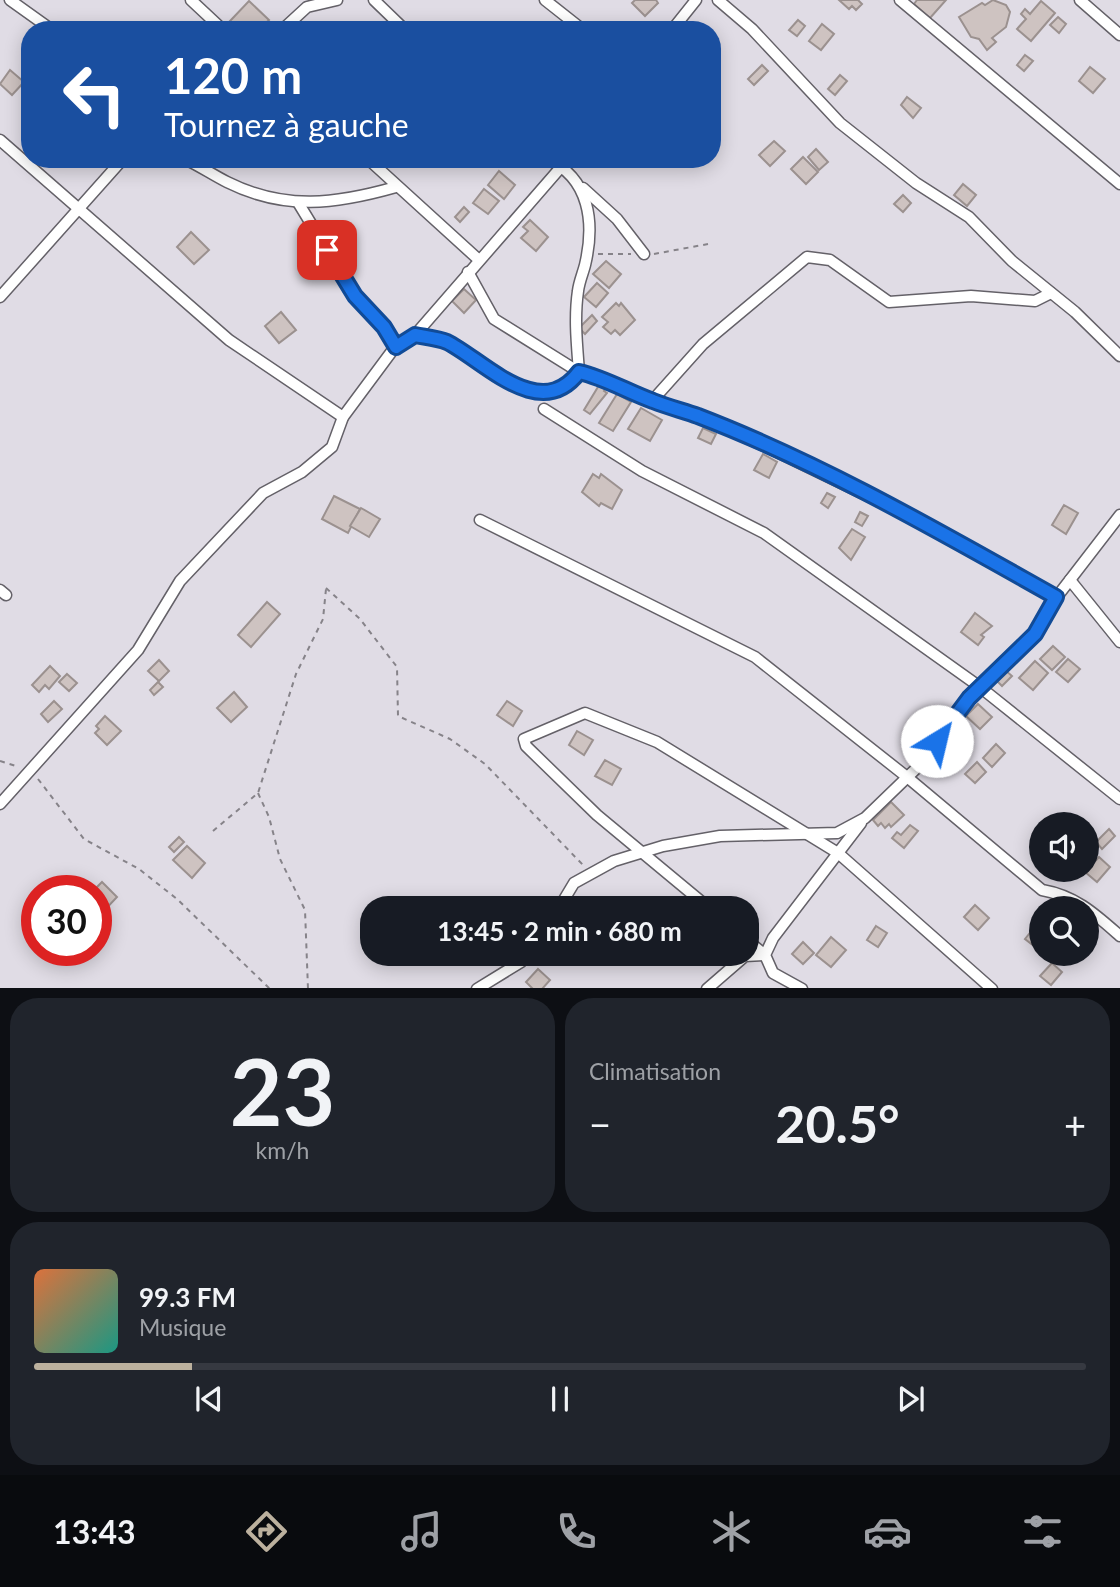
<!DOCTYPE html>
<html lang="fr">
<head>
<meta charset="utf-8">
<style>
	body { margin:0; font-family:Lato,sans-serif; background:#20242c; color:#f1f3f6; height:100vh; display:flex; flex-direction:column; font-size:26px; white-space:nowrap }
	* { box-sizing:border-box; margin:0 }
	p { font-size:23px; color:#9ea1a6 }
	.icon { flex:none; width:38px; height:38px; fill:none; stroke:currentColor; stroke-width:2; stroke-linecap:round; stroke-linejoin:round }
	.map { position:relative; height:988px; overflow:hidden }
	.panel { display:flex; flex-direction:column; gap:10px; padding:10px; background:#0d0f14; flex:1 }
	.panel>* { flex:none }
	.banner { position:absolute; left:21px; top:21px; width:700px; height:147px; border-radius:28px; box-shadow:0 4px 18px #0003; background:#1a4fa0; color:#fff; overflow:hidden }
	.fabs { position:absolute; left:1029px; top:812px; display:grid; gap:14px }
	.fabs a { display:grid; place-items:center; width:70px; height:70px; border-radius:50%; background:#171b24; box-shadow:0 4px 18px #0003; font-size:35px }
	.speed { position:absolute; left:21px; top:875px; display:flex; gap:14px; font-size:35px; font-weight:700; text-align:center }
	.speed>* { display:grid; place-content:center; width:91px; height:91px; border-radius:50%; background:#171b24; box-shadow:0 4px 18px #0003; line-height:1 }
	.speed .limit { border:10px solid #d22; background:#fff; color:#111 }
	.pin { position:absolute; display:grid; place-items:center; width:60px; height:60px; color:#fff; margin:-30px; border-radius:14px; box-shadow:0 4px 10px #0006 }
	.me { position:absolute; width:77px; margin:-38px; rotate:36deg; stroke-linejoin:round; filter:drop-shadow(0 0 5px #0008) }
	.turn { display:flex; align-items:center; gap:24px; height:147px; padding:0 28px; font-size:32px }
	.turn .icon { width:91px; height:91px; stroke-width:2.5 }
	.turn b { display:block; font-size:49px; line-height:60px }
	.big { font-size:52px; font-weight:700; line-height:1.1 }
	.panel .widget { flex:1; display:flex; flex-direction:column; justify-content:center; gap:10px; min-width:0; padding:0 24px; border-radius:28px; background:#20242c }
	.panel .dial { align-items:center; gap:0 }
	.dial b { font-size:91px; line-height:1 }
	.song { display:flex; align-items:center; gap:21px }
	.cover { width:84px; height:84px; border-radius:10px; background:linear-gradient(135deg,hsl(20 70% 55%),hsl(170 70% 35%)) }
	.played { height:7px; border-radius:4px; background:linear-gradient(90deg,#bcb19e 15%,#363941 15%) }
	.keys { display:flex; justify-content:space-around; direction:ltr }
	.heat { display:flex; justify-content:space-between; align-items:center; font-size:38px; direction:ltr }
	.panel .tiles { flex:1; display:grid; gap:10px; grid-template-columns:1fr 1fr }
	.widget:last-child { grid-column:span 2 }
	.trip { position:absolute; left:360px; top:896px; width:399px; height:70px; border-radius:28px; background:#171b24; box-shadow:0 4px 18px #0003; font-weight:700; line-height:70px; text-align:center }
	.dock { display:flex; height:112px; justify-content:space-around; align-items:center; background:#090b0e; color:#9ea1a6 }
	.dock .icon { width:49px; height:49px }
	.dock .on { color:#bcb19e }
	.dock b { font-size:32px; color:#f1f3f6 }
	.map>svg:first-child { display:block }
	.building { fill:#cec3c1; stroke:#9b918f; stroke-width:2 }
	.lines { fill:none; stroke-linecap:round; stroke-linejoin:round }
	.minor-casing { stroke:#646168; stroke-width:13 }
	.path { stroke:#868389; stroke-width:2; stroke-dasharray:5 5; stroke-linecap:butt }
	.minor { stroke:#fff; stroke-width:10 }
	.route-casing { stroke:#114b97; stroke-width:18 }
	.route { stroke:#1a73e8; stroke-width:12 }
</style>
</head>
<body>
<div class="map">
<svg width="1120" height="989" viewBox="0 0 1120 989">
	<rect width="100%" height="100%" fill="#e0dce5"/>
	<g class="building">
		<path d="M 635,0 L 656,0 L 658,3 L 645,16 L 632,3 Z"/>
		<path d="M 839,0 L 858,0 L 862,4 L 856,10 L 852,6 L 849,9 Z"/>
		<path d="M 917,0 L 946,0 L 930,18 L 914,4 Z"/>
		<path d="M 993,0 L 1006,5 L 1010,12 L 1006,27 L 992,38 L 996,42 L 987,50 L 979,39 L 971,37 L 959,17 L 982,3 L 985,5 Z"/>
		<path d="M 249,1 L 269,20 L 262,27 L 265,30 L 239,30 L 230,21 Z"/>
		<path d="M 1041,1 L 1055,13 L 1031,41 L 1017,29 L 1026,19 L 1021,14 L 1025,9 L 1030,14 Z"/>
		<path d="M 1058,17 L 1066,24 L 1059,33 L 1050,25 Z"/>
		<path d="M 798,20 L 805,26 L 797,36 L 789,30 Z"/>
		<path d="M 822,24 L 834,34 L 821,50 L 809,41 Z"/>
		<path d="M 1025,55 L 1033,61 L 1024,71 L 1017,65 Z"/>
		<path d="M 762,65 L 768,71 L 754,85 L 748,79 Z"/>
		<path d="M 1090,67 L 1105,79 L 1093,93 L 1079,81 Z"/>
		<path d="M 10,70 L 24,82 L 12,95 L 0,84 Z"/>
		<path d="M 840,75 L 847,81 L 835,95 L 828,89 Z"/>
		<path d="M 907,97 L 921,108 L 913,118 L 901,105 Z"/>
		<path d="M 774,141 L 785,151 L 770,166 L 759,155 Z"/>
		<path d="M 816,149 L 828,162 L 819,170 L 808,157 Z"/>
		<path d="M 803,157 L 818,172 L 806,184 L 791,169 Z"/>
		<path d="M 499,171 L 515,185 L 504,199 L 488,185 Z"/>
		<path d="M 963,184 L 976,195 L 967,206 L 954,195 Z"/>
		<path d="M 484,189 L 499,201 L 488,214 L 473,203 Z"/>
		<path d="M 903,195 L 911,203 L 903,212 L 894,204 Z"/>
		<path d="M 464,207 L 469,212 L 460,222 L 455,217 Z"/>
		<path d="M 530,220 L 548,237 L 536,251 L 521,238 L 528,231 L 523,227 Z"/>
		<path d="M 191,232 L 209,250 L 194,264 L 177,247 Z"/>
		<path d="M 606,261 L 621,274 L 609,288 L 593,274 Z"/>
		<path d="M 597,283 L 608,293 L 596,307 L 584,297 Z"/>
		<path d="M 464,289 L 476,300 L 464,313 L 452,301 Z"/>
		<path d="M 616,303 L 619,306 L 621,303 L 635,320 L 620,335 L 615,330 L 611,334 L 603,327 L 608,322 L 602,317 Z"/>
		<path d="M 281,312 L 296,330 L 279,343 L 265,326 Z"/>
		<path d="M 592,315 L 597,321 L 585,334 L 579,328 Z"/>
		<path d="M 601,382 L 607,386 L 604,391 L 607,393 L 590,414 L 584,410 Z"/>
		<path d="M 617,394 L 631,402 L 613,431 L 599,423 Z"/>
		<path d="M 641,408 L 662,420 L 650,441 L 628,429 Z"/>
		<path d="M 703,428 L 716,434 L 711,444 L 698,438 Z"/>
		<path d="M 763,454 L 777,462 L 769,478 L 754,470 Z"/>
		<path d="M 593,474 L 599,478 L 601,474 L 622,490 L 612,509 L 601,503 L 599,506 L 582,492 Z"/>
		<path d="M 827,493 L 835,497 L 828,508 L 821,503 Z"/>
		<path d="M 334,496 L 360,509 L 348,533 L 322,519 Z"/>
		<path d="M 1064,505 L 1078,513 L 1066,534 L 1052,525 Z"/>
		<path d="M 361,508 L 380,519 L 369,537 L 350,526 Z"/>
		<path d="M 860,512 L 868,516 L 862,526 L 855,522 Z"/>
		<path d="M 852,529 L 865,537 L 851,560 L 839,548 Z"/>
		<path d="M 267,602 L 280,614 L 251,647 L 238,635 Z"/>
		<path d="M 975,613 L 992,626 L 981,635 L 984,637 L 978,645 L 961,632 Z"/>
		<path d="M 1053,646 L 1065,657 L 1052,670 L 1040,659 Z"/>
		<path d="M 1068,659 L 1080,669 L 1068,682 L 1056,672 Z"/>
		<path d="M 159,660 L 169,671 L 159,681 L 148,671 Z"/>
		<path d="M 1035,661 L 1048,673 L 1033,690 L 1019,678 Z"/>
		<path d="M 50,666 L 60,676 L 49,689 L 45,685 L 39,692 L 32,685 Z"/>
		<path d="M 1005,670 L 1012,676 L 1002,686 L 996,680 Z"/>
		<path d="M 67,674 L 77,683 L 69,691 L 59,682 Z"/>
		<path d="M 158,682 L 163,687 L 154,695 L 150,690 Z"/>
		<path d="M 234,692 L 247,707 L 231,722 L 217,708 Z"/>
		<path d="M 54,701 L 62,709 L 48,722 L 41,714 Z"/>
		<path d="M 507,701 L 522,711 L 513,726 L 497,715 Z"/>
		<path d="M 978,704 L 992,717 L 980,729 L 966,716 Z"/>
		<path d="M 105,716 L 121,731 L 107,745 L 95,733 L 99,729 L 96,726 Z"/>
		<path d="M 577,731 L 593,740 L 584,755 L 569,745 Z"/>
		<path d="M 996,744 L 1005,753 L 992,767 L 983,758 Z"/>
		<path d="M 605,760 L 621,769 L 612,785 L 595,776 Z"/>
		<path d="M 977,762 L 986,772 L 975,783 L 965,774 Z"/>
		<path d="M 891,802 L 904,815 L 891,827 L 889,824 L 885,828 L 881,823 L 878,826 L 873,820 Z"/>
		<path d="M 910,825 L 918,831 L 904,848 L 892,838 L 897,832 L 901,835 Z"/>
		<path d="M 1109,829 L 1115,836 L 1102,849 L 1096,842 Z"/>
		<path d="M 179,837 L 184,842 L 174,852 L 169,847 Z"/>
		<path d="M 187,846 L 205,863 L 192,878 L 173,860 Z"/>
		<path d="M 1099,857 L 1110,867 L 1097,882 L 1085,872 Z"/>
		<path d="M 60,882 L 70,891 L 52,891 Z"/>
		<path d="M 102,882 L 117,897 L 102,913 L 96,908 L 96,891 L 93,891 Z"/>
		<path d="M 975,905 L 989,918 L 978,930 L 964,917 Z"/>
		<path d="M 1041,919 L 1041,948 L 1039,950 L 1025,939 Z"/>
		<path d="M 876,926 L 887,933 L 878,947 L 867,940 Z"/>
		<path d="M 831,937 L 846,950 L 831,967 L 816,955 Z"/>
		<path d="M 803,942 L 814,953 L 803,964 L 792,954 Z"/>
		<path d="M 1052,963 L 1062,972 L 1051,985 L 1040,976 Z"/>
		<path d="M 538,969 L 550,980 L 542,989 L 533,989 L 526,982 Z"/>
	</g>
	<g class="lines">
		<defs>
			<g id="minor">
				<path d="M 10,0 L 52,30"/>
				<path d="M 191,0 L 223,30"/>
				<path d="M 374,0 L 405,30"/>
				<path d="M 545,0 L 583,30"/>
				<path d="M 718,0 L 752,29 L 840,123 L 916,183 L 969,217 L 1012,261 L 1075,312 L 1120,356"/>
				<path d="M 900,0 L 1120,184"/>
				<path d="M 1080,0 L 1120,35"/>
				<path d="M 282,30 L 307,7 L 337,0"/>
				<path d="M 672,30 L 696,0"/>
				<path d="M 0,140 L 229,340 L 343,417"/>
				<path d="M 185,159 C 200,166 213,175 227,182 C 285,211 336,204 396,187"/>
				<path d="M 368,159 L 479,260"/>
				<path d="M 583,188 L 617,219 L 644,254"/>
				<path d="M 299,204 L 355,296 L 384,327 L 395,347"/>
				<path d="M 468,272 L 494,319 L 579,372 L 699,416 L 771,449 L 934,528 L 1056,598"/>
				<path d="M 0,297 L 123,159"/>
				<path d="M 415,335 C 425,337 438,338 447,342 C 484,360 540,424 579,372 C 577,345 574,318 578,291 C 579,282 583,273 585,265 C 595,223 590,178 547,159"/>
				<path d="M 652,401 L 703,344 L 807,257 L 830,260 L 889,302 L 971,296 L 1035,301 L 1051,293"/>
				<path d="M 544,409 L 642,471 L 764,533 L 980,687 L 1120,799"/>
				<path d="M 480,520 L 755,657 L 907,777 L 1042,890 C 1076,896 1095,914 1120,936"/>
				<path d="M 1070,580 L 1120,642"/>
				<path d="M 0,590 L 6,595"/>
				<path d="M 0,804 L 138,650 L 180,581 L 263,493 L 302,472 L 332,447 L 343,417 L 395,347 L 415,335 L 568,159"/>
				<path d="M 559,908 L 574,883 L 614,861 L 663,846 L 720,836 L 837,833 L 865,818 L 922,763 L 969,698 L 1035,634 L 1056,598 L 1120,515"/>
				<path d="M 709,908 L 597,815 L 526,746 L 524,739 L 585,713 L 657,742 L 838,853 L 992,989"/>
				<path d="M 477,989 L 521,962 L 528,954"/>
				<path d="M 707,989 L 745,956 L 765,955 L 747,940"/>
				<path d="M 802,989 L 773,973 L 765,955 L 773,938 L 861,823"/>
			</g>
		</defs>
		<use href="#minor" class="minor-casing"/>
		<g class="path">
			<path d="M 598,254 L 631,254"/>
			<path d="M 654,254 L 708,244"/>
			<path d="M 326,588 L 360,619 L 397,667 L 398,716 L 450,739 L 485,764 L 584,866"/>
			<path d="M 0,761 L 19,767"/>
			<path d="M 38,779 L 84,839 L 139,869 L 177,899 L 270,989"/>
			<path d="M 258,793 L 269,817 L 280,859 L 305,910 L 308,989"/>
			<path d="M 213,831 L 258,793 L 296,674 L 323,619 L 326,589"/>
		</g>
		<use href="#minor" class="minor"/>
	</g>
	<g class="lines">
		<defs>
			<path id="route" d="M 327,250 L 355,296 L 384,327 L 396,347 L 415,335 C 425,337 438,338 447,342 C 483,360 540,424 579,372 C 605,378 628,392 653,401 C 668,407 684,411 698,416 C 823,464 940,532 1056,597 L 1035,634 L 969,698 L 937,741"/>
		</defs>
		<use href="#route" class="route-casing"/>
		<use href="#route" class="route"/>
	</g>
</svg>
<div class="fabs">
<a><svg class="icon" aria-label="sound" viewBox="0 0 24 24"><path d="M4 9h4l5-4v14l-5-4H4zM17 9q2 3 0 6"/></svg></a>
<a><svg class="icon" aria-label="search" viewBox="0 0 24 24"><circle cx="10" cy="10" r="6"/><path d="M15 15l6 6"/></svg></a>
</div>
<div class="speed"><div class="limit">30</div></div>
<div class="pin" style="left:327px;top:250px;background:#d93025"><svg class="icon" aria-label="arrive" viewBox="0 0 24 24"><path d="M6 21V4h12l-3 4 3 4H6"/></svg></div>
<svg class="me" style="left:937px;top:741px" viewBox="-20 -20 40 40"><circle r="19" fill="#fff"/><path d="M0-13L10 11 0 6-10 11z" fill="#1a73e8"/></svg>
<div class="trip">13:45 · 2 min · 680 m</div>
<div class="banner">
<div class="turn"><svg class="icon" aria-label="left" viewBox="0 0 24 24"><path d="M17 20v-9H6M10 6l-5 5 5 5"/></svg><div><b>120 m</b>Tournez à gauche</div></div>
</div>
</div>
<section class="panel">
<div class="tiles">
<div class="widget dial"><b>23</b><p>km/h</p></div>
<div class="widget"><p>Climatisation</p>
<div class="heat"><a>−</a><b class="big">20.5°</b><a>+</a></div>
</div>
<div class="widget">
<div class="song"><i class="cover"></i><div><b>99.3 FM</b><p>Musique</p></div></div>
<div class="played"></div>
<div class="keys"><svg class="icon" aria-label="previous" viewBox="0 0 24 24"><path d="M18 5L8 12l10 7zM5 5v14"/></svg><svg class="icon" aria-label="pause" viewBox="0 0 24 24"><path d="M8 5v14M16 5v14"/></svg><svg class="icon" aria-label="next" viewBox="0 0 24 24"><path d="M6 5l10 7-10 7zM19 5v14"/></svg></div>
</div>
</div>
</section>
<nav class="dock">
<b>13:43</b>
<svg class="icon on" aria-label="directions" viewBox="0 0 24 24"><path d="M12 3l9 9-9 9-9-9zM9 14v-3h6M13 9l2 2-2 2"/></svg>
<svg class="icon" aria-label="music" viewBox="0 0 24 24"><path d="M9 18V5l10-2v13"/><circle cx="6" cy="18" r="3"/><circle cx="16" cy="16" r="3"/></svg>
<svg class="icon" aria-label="phone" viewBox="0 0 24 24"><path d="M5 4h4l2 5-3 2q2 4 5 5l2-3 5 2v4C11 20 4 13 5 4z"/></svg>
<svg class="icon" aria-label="climate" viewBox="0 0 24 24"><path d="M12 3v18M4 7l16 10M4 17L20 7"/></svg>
<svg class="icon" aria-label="car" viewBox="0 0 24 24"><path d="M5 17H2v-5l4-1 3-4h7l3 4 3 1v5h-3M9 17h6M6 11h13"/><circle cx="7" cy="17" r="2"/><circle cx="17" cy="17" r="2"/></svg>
<svg class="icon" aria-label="filters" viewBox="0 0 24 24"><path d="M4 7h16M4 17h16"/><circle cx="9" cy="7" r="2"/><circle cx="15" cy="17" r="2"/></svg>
</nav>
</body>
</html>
